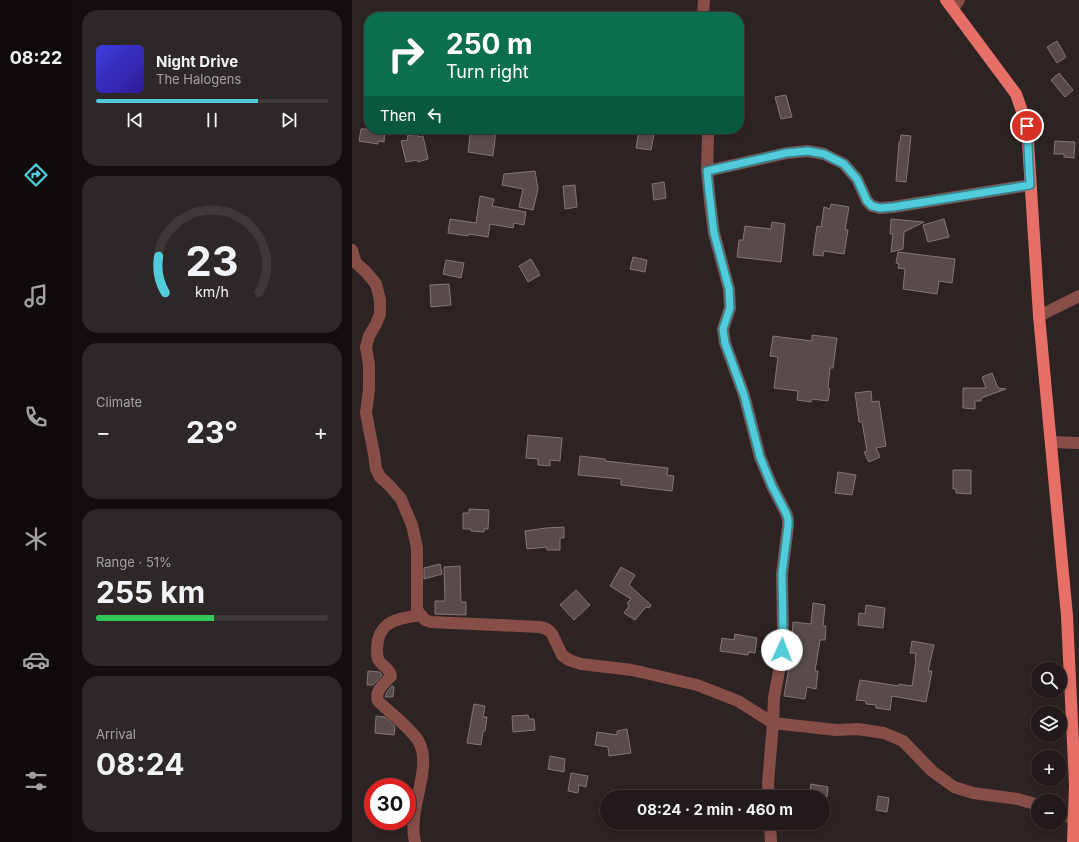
<!DOCTYPE html>
<html lang="en">
<head>
<meta charset="utf-8">
<style>
	body { margin:0; font-family:Inter,sans-serif; background:#2e2727; color:#f1f3f6; height:100vh; display:flex; flex-direction:column; font-size:15px; white-space:nowrap }
	* { box-sizing:border-box; margin:0 }
	p { font-size:13px; color:#a2a1a2 }
	.icon { flex:none; width:22px; height:22px; fill:none; stroke:currentColor; stroke-width:2; stroke-linecap:round; stroke-linejoin:round }
	.map { position:relative; flex:1; overflow:hidden }
	.panel { display:flex; flex-direction:column; gap:10px; padding:10px; background:#130e0e; width:280px }
	.panel>* { flex:none }
	.guide { position:absolute; left:12px; top:12px; width:380px; height:122px; border-radius:16px; box-shadow:0 2px 6px #0003,0 0 0 1px #3f3839; background:#0b6e4f; color:#fff; overflow:hidden }
	.tools { position:absolute; left:679px; top:662px; display:grid; gap:8px }
	.tools a { display:grid; place-items:center; width:36px; height:36px; border-radius:50%; background:#221a1a; box-shadow:0 2px 6px #0003,0 0 0 1px #3f3839; font-size:20px }
	.speed { position:absolute; left:12px; top:778px; display:flex; gap:8px; font-size:20px; font-weight:700; text-align:center }
	.speed>* { display:grid; place-content:center; width:52px; height:52px; border-radius:50%; background:#221a1a; box-shadow:0 2px 6px #0003,0 0 0 1px #3f3839; line-height:1 }
	.speed .limit { border:6px solid #d22; background:#fff; color:#111 }
	.pin { position:absolute; display:grid; place-items:center; width:34px; height:34px; color:#fff; margin:-17px; border:2px solid #fff; border-radius:50%; box-shadow:0 1px 4px #0007 }
	.me { position:absolute; width:44px; margin:-22px; rotate:2deg; stroke-linejoin:round; filter:drop-shadow(0 0 3px #0008) }
	.turn { display:flex; align-items:center; gap:14px; height:84px; padding:0 16px; font-size:18px }
	.turn .icon { width:52px; height:52px; stroke-width:2.5 }
	.turn b { display:block; font-size:28px; line-height:34px }
	.then { display:flex; align-items:center; height:38px; padding:0 16px; background:#0003; gap:8px; font-size:15px }
	.big { font-size:30px; font-weight:700; line-height:1.1 }
	.panel .widget { flex:1; display:flex; flex-direction:column; justify-content:center; gap:6px; min-width:0; padding:0 14px; border-radius:16px; background:#2e2727 }
	.panel .dial { align-items:center; gap:0 }
	.dial svg { height:104px; overflow:visible; fill:none; stroke:#3f3839; stroke-width:7; stroke-linecap:round; text-anchor:middle }
	.dial text { fill:#f1f3f6; stroke:none }
	.song { display:flex; align-items:center; gap:12px }
	.cover { width:48px; height:48px; border-radius:6px; background:linear-gradient(135deg,hsl(240 70% 55%),hsl(250 70% 35%)) }
	.played { height:4px; border-radius:2px; background:linear-gradient(90deg,#52cbda 70%,#3f3839 70%) }
	.keys { display:flex; justify-content:space-around; direction:ltr }
	.heat { display:flex; justify-content:space-between; align-items:center; font-size:22px; direction:ltr }
	.charge { height:6px; border-radius:3px; background:linear-gradient(90deg,#34c759 51%,#3f3839 0) }
	.trip { position:absolute; left:248px; top:790px; width:230px; height:40px; border-radius:20px; background:#221a1a; box-shadow:0 2px 6px #0003,0 0 0 1px #3f3839; font-weight:700; line-height:40px; text-align:center }
	main { display:flex; flex:1; min-height:0 }
	.tab-bar { display:flex; flex-direction:column; width:72px; justify-content:space-around; align-items:center; background:#0e0a0a; color:#a2a1a2 }
	.tab-bar .icon { width:28px; height:28px }
	.tab-bar .on { color:#52cbda }
	.tab-bar b { font-size:18px; color:#f1f3f6 }
	.map>svg:first-child { display:block }
	.building { fill:#584c4b; stroke:#837775 }
	.lines { fill:none; stroke-linecap:round; stroke-linejoin:round }
	.minor { stroke:#874e48; stroke-width:12 }
	.major { stroke:#e67067; stroke-width:12 }
	.route-casing { stroke:#35848e; stroke-width:10 }
	.route { stroke:#52cbda; stroke-width:7 }
</style>
</head>
<body>
<main>
<nav class="tab-bar">
<b>08:22</b>
<svg class="icon on" aria-label="directions" viewBox="0 0 24 24"><path d="M12 3l9 9-9 9-9-9zM9 14v-3h6M13 9l2 2-2 2"/></svg>
<svg class="icon" aria-label="music" viewBox="0 0 24 24"><path d="M9 18V5l10-2v13"/><circle cx="6" cy="18" r="3"/><circle cx="16" cy="16" r="3"/></svg>
<svg class="icon" aria-label="phone" viewBox="0 0 24 24"><path d="M5 4h4l2 5-3 2q2 4 5 5l2-3 5 2v4C11 20 4 13 5 4z"/></svg>
<svg class="icon" aria-label="climate" viewBox="0 0 24 24"><path d="M12 3v18M4 7l16 10M4 17L20 7"/></svg>
<svg class="icon" aria-label="car" viewBox="0 0 24 24"><path d="M5 17H2v-5l4-1 3-4h7l3 4 3 1v5h-3M9 17h6M6 11h13"/><circle cx="7" cy="17" r="2"/><circle cx="17" cy="17" r="2"/></svg>
<svg class="icon" aria-label="filters" viewBox="0 0 24 24"><path d="M4 7h16M4 17h16"/><circle cx="9" cy="7" r="2"/><circle cx="15" cy="17" r="2"/></svg>
</nav>
<section class="panel">
<div class="widget">
<div class="song"><i class="cover"></i><div><b>Night Drive</b><p>The Halogens</p></div></div>
<div class="played"></div>
<div class="keys"><svg class="icon" aria-label="previous" viewBox="0 0 24 24"><path d="M18 5L8 12l10 7zM5 5v14"/></svg><svg class="icon" aria-label="pause" viewBox="0 0 24 24"><path d="M8 5v14M16 5v14"/></svg><svg class="icon" aria-label="next" viewBox="0 0 24 24"><path d="M6 5l10 7-10 7zM19 5v14"/></svg></div>
</div>
<div class="widget dial"><svg viewBox="0 0 100 80">
<path d="M14 69A42 42 0 1 1 86 69"/>
<path d="M14 69A42 42 0 0 1 9 41" stroke="#52cbda"/>
<text x="50" y="56" font-size="32" font-weight="700">23</text>
<text x="50" y="72" font-size="11">km/h</text>
</svg></div>
<div class="widget"><p>Climate</p>
<div class="heat"><a>−</a><b class="big">23°</b><a>+</a></div>
</div>
<div class="widget"><p>Range · 51%</p><b class="big">255 km</b><div class="charge"></div></div>
<div class="widget"><p>Arrival</p><b class="big">08:24</b></div>
</section>
<div class="map">
<svg width="727" height="842" viewBox="0 0 727 842">
	<rect width="100%" height="100%" fill="#2d2322"/>
	<g class="building">
		<path d="M 705,41 L 714,57 L 705,63 L 695,47 Z"/>
		<path d="M 707,73 L 721,90 L 713,97 L 699,80 Z"/>
		<path d="M 434,95 L 440,117 L 429,119 L 423,97 Z"/>
		<path d="M 9,129 L 33,129 L 32,142 L 26,141 L 26,144 L 7,141 Z"/>
		<path d="M 119,129 L 144,130 L 141,156 L 116,152 Z"/>
		<path d="M 287,131 L 302,134 L 299,150 L 284,148 Z"/>
		<path d="M 66,134 L 66,137 L 71,136 L 76,159 L 66,162 L 65,160 L 54,162 L 49,141 L 56,140 L 55,136 Z"/>
		<path d="M 549,135 L 559,136 L 554,182 L 544,181 L 547,142 L 548,142 Z"/>
		<path d="M 703,141 L 723,142 L 722,158 L 712,157 L 712,154 L 702,154 Z"/>
		<path d="M 183,171 L 186,189 L 181,210 L 167,207 L 171,189 L 150,185 L 152,174 Z"/>
		<path d="M 312,182 L 314,198 L 302,200 L 300,184 Z"/>
		<path d="M 223,185 L 225,207 L 213,209 L 211,186 Z"/>
		<path d="M 128,196 L 142,199 L 140,206 L 174,212 L 172,225 L 162,223 L 161,228 L 138,224 L 136,237 L 117,234 L 116,236 L 96,233 L 98,219 L 124,223 Z"/>
		<path d="M 479,204 L 497,207 L 493,230 L 496,230 L 492,254 L 472,251 L 471,256 L 461,255 L 465,226 L 469,227 L 472,207 L 478,209 Z"/>
		<path d="M 539,219 L 572,222 L 552,232 L 551,249 L 539,252 L 541,234 L 538,234 Z"/>
		<path d="M 592,219 L 597,237 L 576,242 L 571,225 Z"/>
		<path d="M 420,222 L 433,224 L 429,262 L 385,257 L 387,240 L 391,240 L 393,226 L 419,229 Z"/>
		<path d="M 546,252 L 603,259 L 600,283 L 587,281 L 585,294 L 551,289 L 553,269 L 546,268 L 547,264 L 544,263 Z"/>
		<path d="M 281,257 L 295,260 L 293,272 L 278,269 Z"/>
		<path d="M 179,259 L 188,275 L 176,282 L 167,266 Z"/>
		<path d="M 94,260 L 112,263 L 109,278 L 91,274 Z"/>
		<path d="M 97,284 L 99,305 L 79,307 L 78,285 Z"/>
		<path d="M 460,335 L 485,338 L 481,368 L 478,368 L 476,388 L 478,389 L 476,401 L 460,399 L 459,402 L 445,400 L 446,391 L 422,388 L 426,357 L 418,356 L 421,336 L 460,341 Z"/>
		<path d="M 640,373 L 646,388 L 654,389 L 629,398 L 629,401 L 623,401 L 623,409 L 611,408 L 611,388 L 634,388 L 630,377 Z"/>
		<path d="M 519,391 L 520,402 L 527,401 L 534,446 L 524,448 L 528,457 L 517,462 L 512,452 L 515,451 L 510,422 L 507,422 L 503,393 Z"/>
		<path d="M 176,435 L 210,438 L 208,461 L 198,460 L 198,466 L 186,465 L 186,459 L 174,458 Z"/>
		<path d="M 228,456 L 253,459 L 253,461 L 316,468 L 315,475 L 322,476 L 320,491 L 269,485 L 269,479 L 226,475 Z"/>
		<path d="M 601,470 L 619,470 L 619,494 L 604,493 L 604,489 L 601,489 Z"/>
		<path d="M 486,472 L 504,475 L 500,495 L 483,493 Z"/>
		<path d="M 117,509 L 137,510 L 136,529 L 132,529 L 132,532 L 119,531 L 119,529 L 111,529 L 111,513 L 117,513 Z"/>
		<path d="M 212,527 L 212,538 L 208,538 L 208,550 L 195,550 L 195,547 L 175,549 L 173,531 L 194,528 Z"/>
		<path d="M 88,564 L 90,574 L 72,579 L 72,568 Z"/>
		<path d="M 108,566 L 109,602 L 114,602 L 114,615 L 83,614 L 83,601 L 93,601 L 92,567 Z"/>
		<path d="M 269,567 L 283,575 L 277,585 L 299,605 L 297,608 L 294,607 L 283,620 L 272,613 L 277,606 L 275,603 L 279,599 L 258,586 Z"/>
		<path d="M 224,590 L 238,605 L 222,620 L 208,605 Z"/>
		<path d="M 461,603 L 473,605 L 471,626 L 474,626 L 473,640 L 468,640 L 463,671 L 466,671 L 464,689 L 455,687 L 453,699 L 432,696 L 442,637 L 440,637 L 441,622 L 459,624 Z"/>
		<path d="M 514,605 L 533,608 L 531,628 L 506,625 L 507,613 L 513,614 Z"/>
		<path d="M 383,634 L 405,638 L 403,653 L 397,652 L 396,655 L 368,651 L 370,638 L 382,640 Z"/>
		<path d="M 560,641 L 582,645 L 576,671 L 580,671 L 574,702 L 540,696 L 538,710 L 524,708 L 524,705 L 514,704 L 514,701 L 504,700 L 508,680 L 547,686 L 547,684 L 560,686 L 564,660 L 563,659 L 564,653 L 558,653 Z"/>
		<path d="M 16,671 L 28,672 L 30,675 L 21,685 L 15,685 Z"/>
		<path d="M 40,686 L 42,687 L 41,697 L 33,697 L 35,692 Z"/>
		<path d="M 122,704 L 133,706 L 131,717 L 135,717 L 133,731 L 131,731 L 129,745 L 115,743 Z"/>
		<path d="M 176,715 L 177,719 L 182,719 L 183,730 L 161,732 L 160,716 Z"/>
		<path d="M 24,716 L 33,717 L 43,726 L 42,735 L 23,733 Z"/>
		<path d="M 275,729 L 279,753 L 257,756 L 256,747 L 243,745 L 245,732 L 265,735 L 265,731 Z"/>
		<path d="M 198,756 L 213,759 L 212,772 L 196,769 Z"/>
		<path d="M 219,773 L 236,776 L 234,787 L 227,785 L 226,793 L 216,791 Z"/>
		<path d="M 459,784 L 476,787 L 475,797 L 457,797 Z"/>
		<path d="M 526,796 L 537,798 L 535,812 L 524,810 Z"/>
	</g>
	<g class="lines">
		<g class="minor">
			<path d="M 601,9 L 607,0"/>
			<path d="M 351,17 L 352,0"/>
			<path d="M 357,129 L 356,136 L 355,171 L 358,202 L 362,233 L 377,289 L 378,308 L 371,329 L 373,343 L 392,395 L 408,457 L 420,486 L 434,513 L 436,519 L 436,526 L 430,574 L 431,629 L 429,661 L 422,697 L 421,723 L 416,783 L 417,797"/>
			<path d="M 355,171 L 435,153 L 456,151 L 472,154 L 492,164 L 505,179 L 515,201 L 520,206 L 528,208 L 541,207 L 678,185"/>
			<path d="M 0,250 L 4,263 L 13,271 L 24,284 L 28,300 L 28,314 L 24,324 L 17,336 L 14,347 L 17,365 L 17,389 L 14,413 L 22,454 L 24,469 L 28,477 L 38,486 L 49,499 L 60,525 L 65,548 L 65,610 L 73,620 L 79,622 L 188,627 C 193,628 197,629 200,634 L 210,655 L 217,660 L 229,664 L 280,670 L 345,685 L 386,701 L 421,723 L 484,730 L 506,729 L 532,733 L 551,741 L 580,771 L 602,787 L 621,793 L 666,799 L 686,805"/>
			<path d="M 687,316 L 727,296"/>
			<path d="M 699,442 L 727,443"/>
			<path d="M 708,813 L 722,819"/>
			<path d="M 418,823 L 419,842"/>
			<path d="M 63,842 C 61,834 61,826 62,818 C 64,795 78,763 67,742 C 57,726 39,714 26,701 C 22,691 33,683 39,676 C 38,668 29,666 26,659 C 24,652 25,647 26,640 C 31,619 50,618 69,615"/>
		</g>
		<path class="major" d="M 594,0 L 664,94 L 675,126 L 687,316 L 715,616 L 723,785 L 721,842"/>
	</g>
	<g class="lines">
		<defs>
			<path id="route" d="M 430,650 L 431,629 L 430,574 L 436,526 L 436,519 L 434,513 L 420,486 L 408,457 L 392,395 L 373,343 L 371,329 L 378,308 L 377,289 L 362,233 L 357,191 L 355,171 L 434,153 L 456,151 L 472,154 L 492,164 L 505,179 L 515,201 L 520,206 L 528,208 L 541,207 L 678,185 L 675,126"/>
		</defs>
		<use href="#route" class="route-casing"/>
		<use href="#route" class="route"/>
	</g>
</svg>
<div class="tools">
<a><svg class="icon" aria-label="search" viewBox="0 0 24 24"><circle cx="10" cy="10" r="6"/><path d="M15 15l6 6"/></svg></a>
<a><svg class="icon" aria-label="layers" viewBox="0 0 24 24"><path d="M12 4l9 5-9 5-9-5zM3 14l9 5 9-5"/></svg></a>
<a>+</a>
<a>−</a>
</div>
<div class="speed"><div class="limit">30</div></div>
<div class="pin" style="left:675px;top:126px;background:#d93025"><svg class="icon" aria-label="arrive" viewBox="0 0 24 24"><path d="M6 21V4h12l-3 4 3 4H6"/></svg></div>
<svg class="me" style="left:430px;top:650px" viewBox="-20 -20 40 40"><circle r="19" fill="#fff"/><path d="M0-13L10 11 0 6-10 11z" fill="#52cbda"/></svg>
<div class="trip">08:24 · 2 min · 460 m</div>
<div class="guide">
<div class="turn"><svg class="icon" aria-label="right" viewBox="0 0 24 24"><path d="M7 20v-9h11M14 6l5 5-5 5"/></svg><div><b>250 m</b>Turn right</div></div>
<div class="then">Then<svg class="icon" aria-label="left" viewBox="0 0 24 24"><path d="M17 20v-9H6M10 6l-5 5 5 5"/></svg></div>
</div>
</div>
</main>
</body>
</html>
